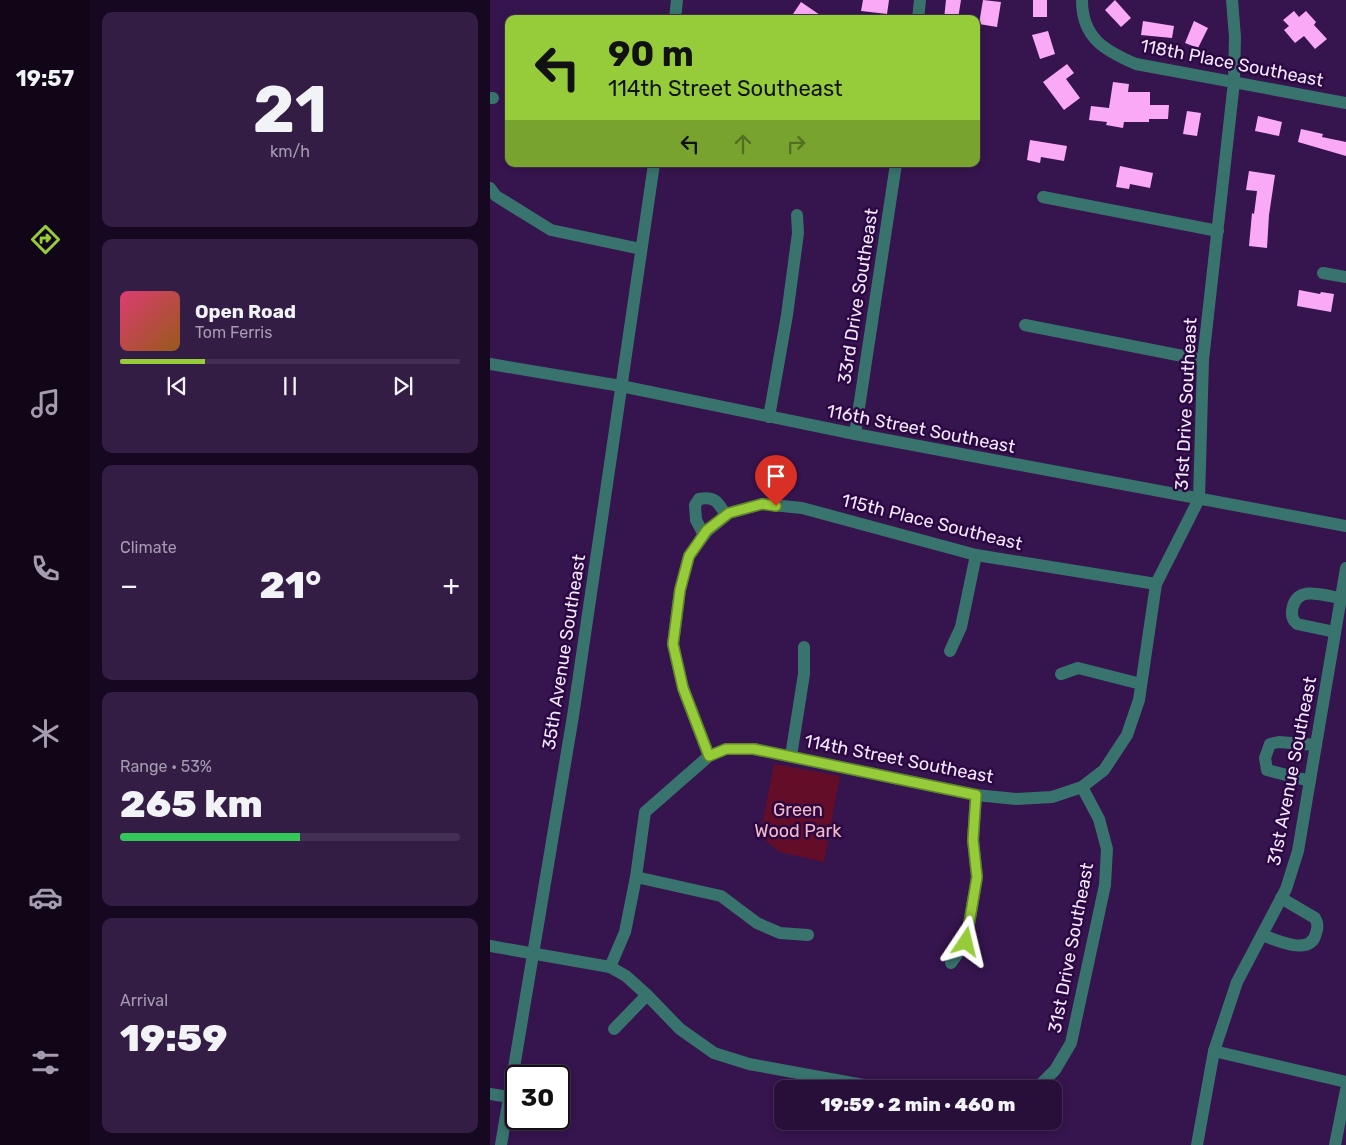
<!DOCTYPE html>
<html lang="en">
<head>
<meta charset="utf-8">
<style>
	body { margin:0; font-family:Rubik,sans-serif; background:#341d45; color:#f1f3f6; height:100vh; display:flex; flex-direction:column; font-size:19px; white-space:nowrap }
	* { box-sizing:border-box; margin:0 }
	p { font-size:16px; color:#a59caf }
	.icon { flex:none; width:28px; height:28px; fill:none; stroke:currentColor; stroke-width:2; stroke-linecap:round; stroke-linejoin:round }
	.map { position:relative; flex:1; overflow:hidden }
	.sheet { display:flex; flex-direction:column; gap:12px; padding:12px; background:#160820; width:400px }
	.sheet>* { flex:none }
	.banner { position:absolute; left:15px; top:15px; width:475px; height:152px; border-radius:10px; box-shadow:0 2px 8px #0003,0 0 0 1px #442f54; background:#96cc3a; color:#111; overflow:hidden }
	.speed { position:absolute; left:15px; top:1065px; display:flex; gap:10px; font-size:25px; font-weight:700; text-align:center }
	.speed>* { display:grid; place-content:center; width:65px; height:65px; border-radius:50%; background:#280f3a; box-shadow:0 2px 8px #0003,0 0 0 1px #442f54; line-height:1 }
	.speed .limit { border:2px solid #111; border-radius:8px; background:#fff; color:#111 }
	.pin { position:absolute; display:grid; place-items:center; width:42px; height:42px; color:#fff; margin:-51px -21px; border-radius:50% 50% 50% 0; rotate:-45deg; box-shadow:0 0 5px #0007 }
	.pin .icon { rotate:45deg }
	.me { position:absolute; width:55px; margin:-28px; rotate:10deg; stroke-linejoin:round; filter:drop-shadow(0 0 4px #0008) }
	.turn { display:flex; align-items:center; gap:18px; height:105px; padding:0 20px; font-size:22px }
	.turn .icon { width:65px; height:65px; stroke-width:2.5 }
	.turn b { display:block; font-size:35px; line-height:42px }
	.lanes { display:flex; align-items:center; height:48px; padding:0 20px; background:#0003; justify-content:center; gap:25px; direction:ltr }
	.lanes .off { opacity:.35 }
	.big { font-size:38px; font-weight:800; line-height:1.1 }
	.sheet .widget { flex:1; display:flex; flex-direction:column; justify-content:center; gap:8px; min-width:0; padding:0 18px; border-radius:10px; background:#341d45 }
	.sheet .dial { align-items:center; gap:0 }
	.dial b { font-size:65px; line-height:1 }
	.song { display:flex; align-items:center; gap:15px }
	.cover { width:60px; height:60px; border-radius:8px; background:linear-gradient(135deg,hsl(340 70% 55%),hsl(30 70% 35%)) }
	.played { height:5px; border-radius:2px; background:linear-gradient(90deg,#96cc3a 25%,#442f54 25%) }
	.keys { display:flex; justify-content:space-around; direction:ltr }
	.heat { display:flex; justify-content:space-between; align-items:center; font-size:28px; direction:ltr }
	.charge { height:8px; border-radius:4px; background:linear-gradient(90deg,#34c759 53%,#442f54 0) }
	.trip { position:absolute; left:284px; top:1080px; width:288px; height:50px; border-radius:10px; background:#280f3a; box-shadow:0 2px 8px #0003,0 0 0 1px #442f54; font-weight:800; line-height:50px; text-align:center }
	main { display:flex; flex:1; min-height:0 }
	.dock { display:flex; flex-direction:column; width:90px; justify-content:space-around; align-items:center; background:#100617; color:#a59caf }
	.dock .icon { width:35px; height:35px }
	.dock .current { color:#96cc3a }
	.dock b { font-size:22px; color:#f1f3f6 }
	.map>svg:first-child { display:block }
	.green { fill:#630d29 }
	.building { fill:#faa9f7 }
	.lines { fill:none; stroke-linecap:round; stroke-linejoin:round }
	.minor { stroke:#38736d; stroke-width:12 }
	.route-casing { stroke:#628526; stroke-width:12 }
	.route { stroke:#96cc3a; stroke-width:9 }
	.labels { text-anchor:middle; stroke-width:5; stroke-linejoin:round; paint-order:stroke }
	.street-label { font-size:18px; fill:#f2e8fd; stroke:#2c0843 }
	.park-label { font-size:18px; fill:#f4bbc4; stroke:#2c0843 }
</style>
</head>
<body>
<main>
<nav class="dock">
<b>19:57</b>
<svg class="icon current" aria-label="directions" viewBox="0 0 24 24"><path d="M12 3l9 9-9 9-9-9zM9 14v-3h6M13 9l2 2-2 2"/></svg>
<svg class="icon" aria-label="music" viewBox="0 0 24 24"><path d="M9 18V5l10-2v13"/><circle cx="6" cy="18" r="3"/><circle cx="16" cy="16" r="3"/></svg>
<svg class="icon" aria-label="phone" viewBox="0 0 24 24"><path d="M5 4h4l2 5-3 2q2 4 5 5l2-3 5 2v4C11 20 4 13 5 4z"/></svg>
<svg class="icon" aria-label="climate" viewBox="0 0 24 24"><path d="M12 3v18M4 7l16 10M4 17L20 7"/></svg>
<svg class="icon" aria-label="car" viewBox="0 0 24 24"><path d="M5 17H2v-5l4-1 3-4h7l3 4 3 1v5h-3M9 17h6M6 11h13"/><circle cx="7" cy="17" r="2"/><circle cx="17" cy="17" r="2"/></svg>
<svg class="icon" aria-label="filters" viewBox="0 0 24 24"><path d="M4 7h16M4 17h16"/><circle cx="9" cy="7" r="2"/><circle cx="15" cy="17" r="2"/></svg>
</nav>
<section class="sheet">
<div class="widget dial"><b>21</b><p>km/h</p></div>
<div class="widget">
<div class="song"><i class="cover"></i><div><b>Open Road</b><p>Tom Ferris</p></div></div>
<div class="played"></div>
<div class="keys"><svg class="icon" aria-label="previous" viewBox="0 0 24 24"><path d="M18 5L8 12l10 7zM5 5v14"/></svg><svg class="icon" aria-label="pause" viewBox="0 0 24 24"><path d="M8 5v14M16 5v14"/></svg><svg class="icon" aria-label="next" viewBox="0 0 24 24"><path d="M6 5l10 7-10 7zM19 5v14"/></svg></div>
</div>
<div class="widget"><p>Climate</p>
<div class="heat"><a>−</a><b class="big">21°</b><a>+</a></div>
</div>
<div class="widget"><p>Range · 53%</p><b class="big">265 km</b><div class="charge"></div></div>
<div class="widget"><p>Arrival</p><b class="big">19:59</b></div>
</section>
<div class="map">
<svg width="856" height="1145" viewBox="0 0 856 1145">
	<rect width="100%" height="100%" fill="#36144e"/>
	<path class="green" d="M 284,764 L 350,776 L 334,862 L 290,852 L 270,836 Z"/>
	<g class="building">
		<path d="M 373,0 L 399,0 L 397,14 L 371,11 Z"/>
		<path d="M 456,0 L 471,0 L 468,19 L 454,19 Z"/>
		<path d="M 493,0 L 511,2 L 507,27 L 489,24 Z"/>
		<rect x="543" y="0" width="14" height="17"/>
		<path d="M 625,0 L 641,18 L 631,27 L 615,10 Z"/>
		<path d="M 311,2 L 336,19 L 302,19 L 305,15 L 303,14 Z"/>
		<path d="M 804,11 L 809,17 L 816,11 L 826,22 L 824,25 L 837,39 L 825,49 L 814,36 L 805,43 L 794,30 L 799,26 L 793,20 Z"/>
		<path d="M 653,21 L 684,26 L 682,38 L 651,35 Z"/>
		<path d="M 704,21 L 718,28 L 708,48 L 695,43 Z"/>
		<path d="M 558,31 L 565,54 L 550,59 L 542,35 Z"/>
		<path d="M 577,64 L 584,73 L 576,79 L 590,98 L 574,110 L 553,82 Z"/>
		<path d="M 623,82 L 639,84 L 638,92 L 660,92 L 660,105 L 679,105 L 678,119 L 659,119 L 659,122 L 634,122 L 633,128 L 616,125 L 617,122 L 599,120 L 601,106 L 619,108 Z"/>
		<path d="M 697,111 L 711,113 L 707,136 L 693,134 Z"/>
		<path d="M 768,116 L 792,122 L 789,136 L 765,131 Z"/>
		<path d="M 811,129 L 833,134 L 832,137 L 856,142 L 856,156 L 808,142 Z"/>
		<path d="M 540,140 L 577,146 L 574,161 L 551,157 L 550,163 L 537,160 Z"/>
		<path d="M 630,166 L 663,173 L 660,188 L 640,184 L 639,189 L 626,187 Z"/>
		<path d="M 759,171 L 785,175 L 779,215 L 777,248 L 759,246 L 762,213 L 764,214 L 767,191 L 756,190 Z"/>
		<path d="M 809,290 L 830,294 L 831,292 L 844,294 L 841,312 L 807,306 Z"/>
	</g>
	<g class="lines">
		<g class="minor">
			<path d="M 592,0 C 592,38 615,51 646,64 L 856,103"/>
			<path d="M 185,19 L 187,0"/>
			<path d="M 428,19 L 430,0"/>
			<path d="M 0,98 L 3,98"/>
			<path d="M 0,188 L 6,196 L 61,230 L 151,249"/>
			<path d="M 553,197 L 728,231"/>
			<path d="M 833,273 L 856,277"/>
			<path d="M 535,325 L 713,360"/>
			<path d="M 0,364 L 131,386 L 365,434 L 856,526"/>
			<path d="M 279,417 L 297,315 L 308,233 L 307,215"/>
			<path d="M 365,434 L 406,164"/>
			<path d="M 214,535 L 206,520 L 205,505 L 209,499 C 226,496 228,503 236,515"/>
			<path d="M 845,632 L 807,624 C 801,619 801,613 803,606 C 809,585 835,596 851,598"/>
			<path d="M 460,651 L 471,627 L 486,555"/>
			<path d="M 571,674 L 588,668 L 651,684"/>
			<path d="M 219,756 L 193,688 L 183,644 L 190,590 L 199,556 L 217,531 L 239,513 L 272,504 L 312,508 L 486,555 L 666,584"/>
			<path d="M 301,756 L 314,674 L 314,647"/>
			<path d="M 820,781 L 777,770 L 775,758 L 780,744 L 789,742 L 826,745"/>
			<path d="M 146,877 L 231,896 L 267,923 L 290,933 L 318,935"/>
			<path d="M 772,935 C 786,940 821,957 826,933 C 828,928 828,923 825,918 L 791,898"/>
			<path d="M 0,946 L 120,967 L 136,976 L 157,995 L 190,1029 L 224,1053 L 259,1064 L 395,1089"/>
			<path d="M 461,963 L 476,942 L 487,877 L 483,840 L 486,795"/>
			<path d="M 120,967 L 135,932 L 146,877 L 155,812 L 219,756 L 236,749 L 264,749 L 486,795 L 526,799 L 562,797 L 592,787 L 614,770 L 637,735 L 649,700 L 666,584 L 709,499 L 713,360 L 744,82 L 745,37 L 742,0"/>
			<path d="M 124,1029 L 157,995"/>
			<path d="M 724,1051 L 856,1082"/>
			<path d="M 546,1089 L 565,1070 L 581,1043 L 615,885 L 617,849 L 609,819 L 592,787"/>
			<path d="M 0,1094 L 19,1097"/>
			<path d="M 11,1145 L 83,716 L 164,164"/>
			<path d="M 707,1145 L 724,1051 L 747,982 L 796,889 L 808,851 L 856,568"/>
			<path d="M 845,1145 L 856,1090"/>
		</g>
	</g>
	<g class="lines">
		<defs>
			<path id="route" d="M 286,506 L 272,504 L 239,513 L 217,530 L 199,556 L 190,590 L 183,644 L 193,688 L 219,756 L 236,749 L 264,749 L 486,795 L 483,840 L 487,877 L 476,942"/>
		</defs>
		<use href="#route" class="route-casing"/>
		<use href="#route" class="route"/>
	</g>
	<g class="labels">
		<g class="street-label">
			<text transform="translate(742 63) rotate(11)" y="6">118th Place Southeast</text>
			<text transform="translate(368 296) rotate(-81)" y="6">33rd Drive Southeast</text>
			<text transform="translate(696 404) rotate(-87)" y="6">31st Drive Southeast</text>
			<text transform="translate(431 429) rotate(11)" y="6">116th Street Southeast</text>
			<text transform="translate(442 522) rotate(14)" y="6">115th Place Southeast</text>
			<text transform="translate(74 652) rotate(-81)" y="6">35th Avenue Southeast</text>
			<text transform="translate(409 759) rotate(11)" y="6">114th Street Southeast</text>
			<text transform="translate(802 771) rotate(-79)" y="6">31st Avenue Southeast</text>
			<text transform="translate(581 948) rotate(-79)" y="6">31st Drive Southeast</text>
		</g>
		<g class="park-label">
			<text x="308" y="816">Green<tspan x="308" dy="21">Wood Park</tspan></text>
		</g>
	</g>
</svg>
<div class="speed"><div class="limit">30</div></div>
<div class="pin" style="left:286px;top:506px;background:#d93025"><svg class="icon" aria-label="arrive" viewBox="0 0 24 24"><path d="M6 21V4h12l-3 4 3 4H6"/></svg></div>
<svg class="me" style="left:476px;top:942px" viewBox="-20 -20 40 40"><path d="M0-17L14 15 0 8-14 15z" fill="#96cc3a" stroke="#fff" stroke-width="4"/></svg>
<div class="trip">19:59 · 2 min · 460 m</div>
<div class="banner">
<div class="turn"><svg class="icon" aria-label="left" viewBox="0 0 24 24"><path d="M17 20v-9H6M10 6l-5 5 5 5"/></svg><div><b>90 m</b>114th Street Southeast</div></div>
<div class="lanes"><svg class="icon" aria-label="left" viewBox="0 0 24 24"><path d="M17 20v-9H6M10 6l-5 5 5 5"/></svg><svg class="icon off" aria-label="ahead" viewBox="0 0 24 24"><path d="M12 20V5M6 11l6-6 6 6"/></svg><svg class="icon off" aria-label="right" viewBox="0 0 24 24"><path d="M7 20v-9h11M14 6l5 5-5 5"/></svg></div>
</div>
</div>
</main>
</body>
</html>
